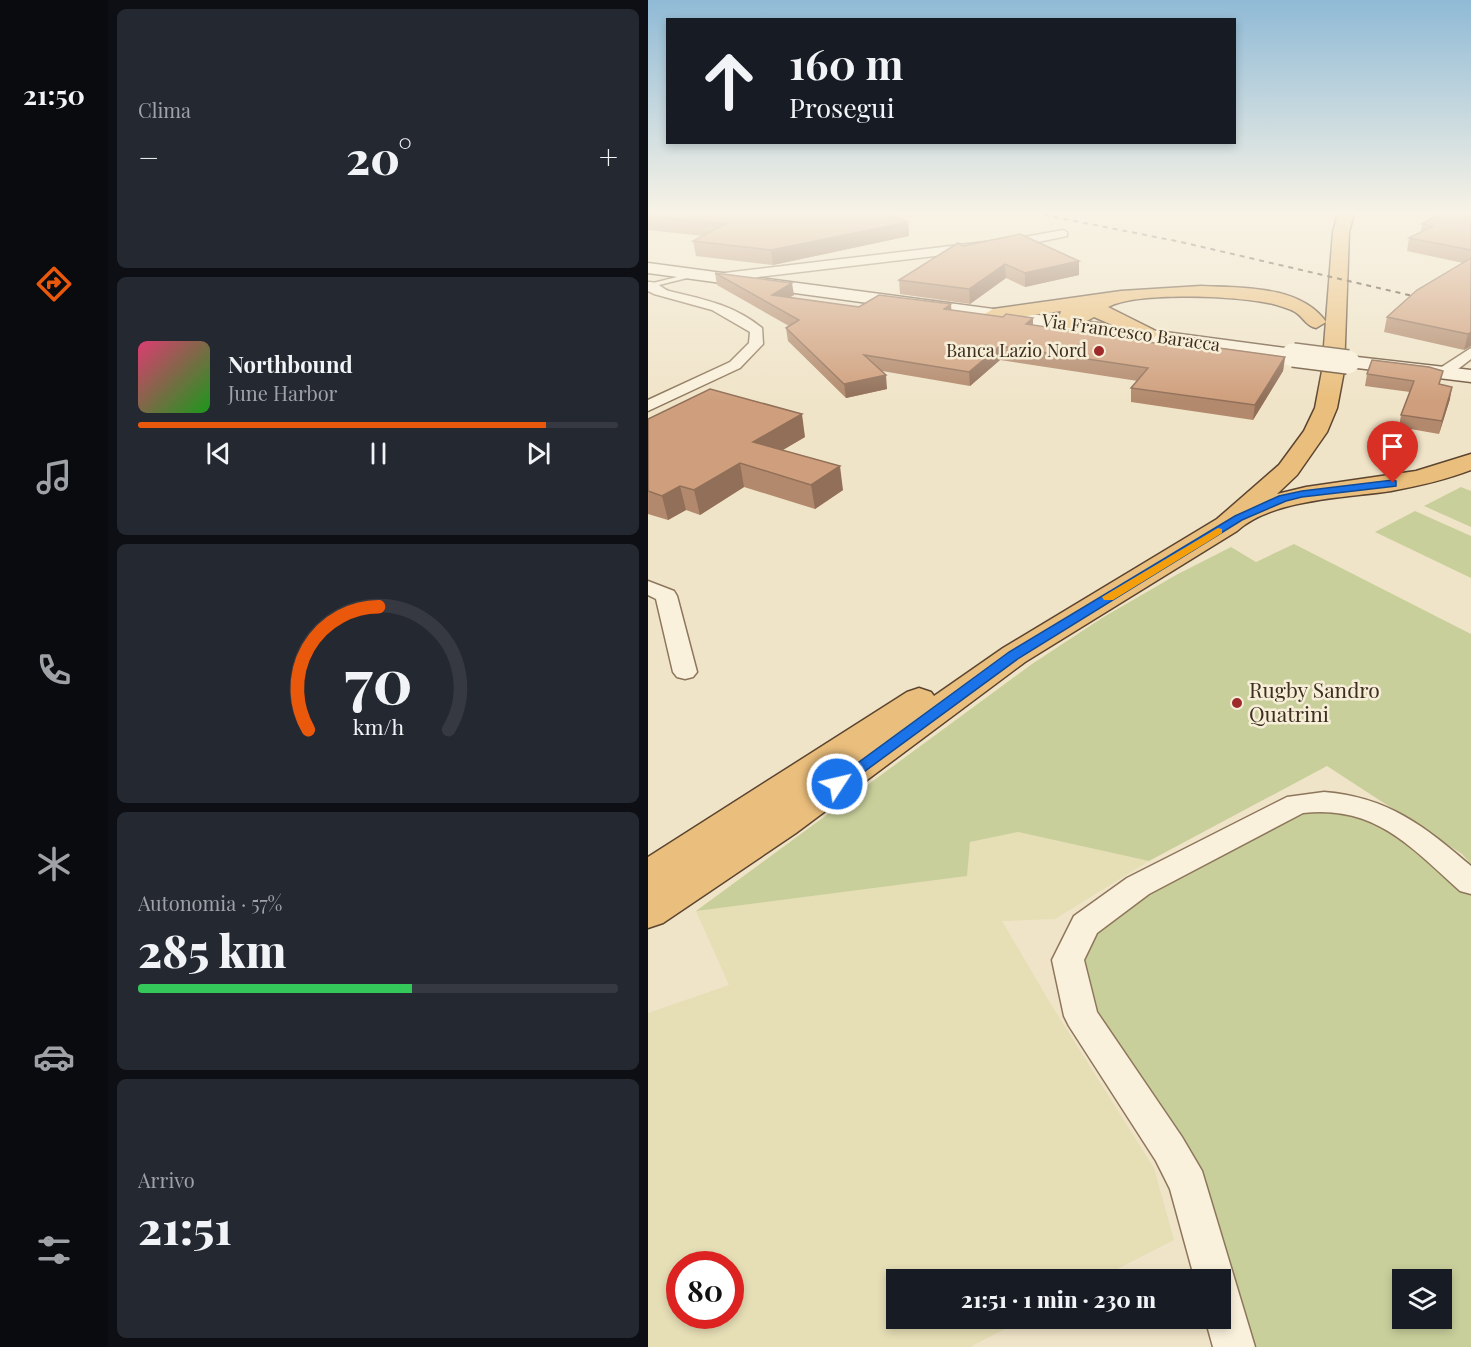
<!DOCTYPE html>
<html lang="it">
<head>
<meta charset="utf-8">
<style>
	body { margin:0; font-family:"Playfair Display",serif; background:#242831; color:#f1f3f6; height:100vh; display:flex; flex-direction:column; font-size:22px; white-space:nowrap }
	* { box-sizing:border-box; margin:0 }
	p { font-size:20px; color:#9ea1a6 }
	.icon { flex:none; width:33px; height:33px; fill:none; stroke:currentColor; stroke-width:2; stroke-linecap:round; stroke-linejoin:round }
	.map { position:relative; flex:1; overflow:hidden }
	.panel { display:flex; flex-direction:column; gap:9px; padding:9px; background:#0d0f14; width:540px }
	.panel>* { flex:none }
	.hud { position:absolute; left:18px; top:18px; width:570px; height:126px; border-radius:0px; box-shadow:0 3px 9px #0003; background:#171b24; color:#f1f3f6; overflow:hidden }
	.controls { position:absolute; left:744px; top:1269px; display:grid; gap:12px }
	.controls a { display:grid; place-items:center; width:60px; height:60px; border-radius:0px; background:#171b24; box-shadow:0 3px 9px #0003; font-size:30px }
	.speed { position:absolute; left:18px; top:1251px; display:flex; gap:12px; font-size:30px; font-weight:700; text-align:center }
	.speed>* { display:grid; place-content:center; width:78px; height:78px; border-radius:50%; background:#171b24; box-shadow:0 3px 9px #0003; line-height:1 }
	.speed .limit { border:9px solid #d22; background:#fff; color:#111 }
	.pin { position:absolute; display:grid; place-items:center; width:51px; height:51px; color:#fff; margin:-62px -26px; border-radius:50% 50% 50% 0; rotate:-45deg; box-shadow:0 0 6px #0007 }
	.pin .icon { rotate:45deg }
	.me { position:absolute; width:66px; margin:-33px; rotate:55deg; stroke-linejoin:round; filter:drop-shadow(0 0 4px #0008) }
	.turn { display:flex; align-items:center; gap:21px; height:126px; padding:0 24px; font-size:27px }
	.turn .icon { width:78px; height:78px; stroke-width:2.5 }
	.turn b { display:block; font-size:42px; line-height:51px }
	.big { font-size:45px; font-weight:800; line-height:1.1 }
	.panel .widget { flex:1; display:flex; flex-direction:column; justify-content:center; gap:9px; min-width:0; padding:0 21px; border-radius:9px; background:#242831 }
	.panel .dial { align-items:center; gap:0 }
	.dial svg { height:156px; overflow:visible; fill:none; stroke:#363941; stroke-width:7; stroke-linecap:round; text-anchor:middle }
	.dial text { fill:#f1f3f6; stroke:none }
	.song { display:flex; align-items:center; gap:18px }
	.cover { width:72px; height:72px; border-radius:9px; background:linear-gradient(135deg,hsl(340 70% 55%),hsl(120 70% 35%)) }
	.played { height:6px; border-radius:3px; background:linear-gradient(90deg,#ea580c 85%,#363941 85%) }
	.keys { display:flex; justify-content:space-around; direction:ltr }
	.heat { display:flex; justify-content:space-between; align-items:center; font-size:33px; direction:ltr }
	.charge { height:9px; border-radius:4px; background:linear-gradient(90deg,#34c759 57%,#363941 0) }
	.trip { position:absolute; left:238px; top:1269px; width:345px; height:60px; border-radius:0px; background:#171b24; box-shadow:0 3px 9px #0003; font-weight:800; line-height:60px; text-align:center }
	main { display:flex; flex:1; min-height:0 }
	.tab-bar { display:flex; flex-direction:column; width:108px; justify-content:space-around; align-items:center; background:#090b0e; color:#9ea1a6 }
	.tab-bar .icon { width:42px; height:42px }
	.tab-bar .on { color:#ea580c }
	.tab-bar b { font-size:27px; color:#f1f3f6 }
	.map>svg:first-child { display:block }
	.farmland { fill:#e6deb5; fill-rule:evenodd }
	.green { fill:#c9cf9b; fill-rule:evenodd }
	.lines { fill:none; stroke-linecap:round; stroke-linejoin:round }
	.service-casing { stroke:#8d765c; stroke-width:3 }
	.minor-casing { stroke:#8d765c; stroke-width:3 }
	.secondary-casing { stroke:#6f573f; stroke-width:3 }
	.trunk-casing { stroke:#5b4430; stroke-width:3 }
	.service { fill:#faf1dc; fill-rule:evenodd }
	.minor { fill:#faf1dc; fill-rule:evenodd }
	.secondary { fill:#faf1dc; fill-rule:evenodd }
	.trunk { fill:#eabe7c; fill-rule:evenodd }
	.rail { stroke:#3d2e20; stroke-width:2; stroke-dasharray:5 5; stroke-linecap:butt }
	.secondary-bridge-casing { stroke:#6f573f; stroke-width:26; stroke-linecap:butt }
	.secondary-bridge { stroke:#faf1dc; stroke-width:23 }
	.wall { fill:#b2896c }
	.shaded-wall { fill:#916f58 }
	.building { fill:#cf9f7d; stroke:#916f58; stroke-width:1.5 }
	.route { fill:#1a73e8; stroke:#114b97; stroke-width:1.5 }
	.slow { fill:#f59e0b }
	.poi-dot { fill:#9e2a2b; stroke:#f7eed8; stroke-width:2 }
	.labels { text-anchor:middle; stroke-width:5; stroke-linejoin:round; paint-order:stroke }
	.far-street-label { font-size:18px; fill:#3d2e20; stroke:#f7eed8 }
	.far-poi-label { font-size:18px; fill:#3d2e20; stroke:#f7eed8; text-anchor:end }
	.poi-label { font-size:21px; fill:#3d2e20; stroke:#f7eed8; text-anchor:start }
</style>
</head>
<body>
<main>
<nav class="tab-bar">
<b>21:50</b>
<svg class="icon on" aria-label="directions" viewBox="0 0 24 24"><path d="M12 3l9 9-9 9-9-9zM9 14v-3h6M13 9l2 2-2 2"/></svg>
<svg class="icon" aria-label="music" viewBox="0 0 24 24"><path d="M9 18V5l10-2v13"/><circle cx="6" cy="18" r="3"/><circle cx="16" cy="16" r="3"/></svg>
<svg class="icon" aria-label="phone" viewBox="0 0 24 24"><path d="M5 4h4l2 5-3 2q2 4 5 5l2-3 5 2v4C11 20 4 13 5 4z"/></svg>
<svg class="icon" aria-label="climate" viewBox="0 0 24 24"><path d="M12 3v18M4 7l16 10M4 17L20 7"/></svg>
<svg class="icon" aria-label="car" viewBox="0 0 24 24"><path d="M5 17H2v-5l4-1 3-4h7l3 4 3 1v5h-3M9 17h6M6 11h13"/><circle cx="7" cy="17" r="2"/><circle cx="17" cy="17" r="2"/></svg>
<svg class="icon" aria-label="filters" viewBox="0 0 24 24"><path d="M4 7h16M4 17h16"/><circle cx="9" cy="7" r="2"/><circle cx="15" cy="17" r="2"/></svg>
</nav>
<section class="panel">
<div class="widget"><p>Clima</p>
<div class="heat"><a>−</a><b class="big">20°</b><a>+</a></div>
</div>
<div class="widget">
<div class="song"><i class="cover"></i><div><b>Northbound</b><p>June Harbor</p></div></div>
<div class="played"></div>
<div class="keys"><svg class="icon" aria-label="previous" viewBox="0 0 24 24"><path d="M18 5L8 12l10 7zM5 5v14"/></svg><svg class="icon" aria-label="pause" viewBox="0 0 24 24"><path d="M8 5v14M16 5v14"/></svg><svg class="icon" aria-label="next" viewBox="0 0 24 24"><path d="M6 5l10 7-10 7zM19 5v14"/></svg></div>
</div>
<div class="widget dial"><svg viewBox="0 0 100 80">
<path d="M14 69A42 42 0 1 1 86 69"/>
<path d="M14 69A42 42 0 0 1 50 6" stroke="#ea580c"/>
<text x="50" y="56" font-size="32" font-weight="700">70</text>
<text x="50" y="72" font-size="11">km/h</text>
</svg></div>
<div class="widget"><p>Autonomia · 57%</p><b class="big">285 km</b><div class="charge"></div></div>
<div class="widget"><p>Arrivo</p><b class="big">21:51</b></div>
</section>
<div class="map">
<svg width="823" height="1347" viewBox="0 0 823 1347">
	<rect width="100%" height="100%" fill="#f0e4c8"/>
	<path class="farmland" d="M 370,832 L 501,861 L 407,919 L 354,921 L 404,1006 L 506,1168 L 526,1240 L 450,1279 L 249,1280 L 249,1318 L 376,1319 L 322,1347 L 0,1347 L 0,1013 L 81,985 L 48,911 L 318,876 L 322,842 ZM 32,1264 L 82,1264 L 82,1316 L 32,1316 Z"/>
	<g class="green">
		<path d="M 813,487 L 823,491 L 823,527 L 776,506 Z"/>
		<path d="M 767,511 L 823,536 L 823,578 L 727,532 Z"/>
		<path d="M 646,544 L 823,634 L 823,864 L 814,854 L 679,766 L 501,861 L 370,832 L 322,842 L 319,876 L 48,911 L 384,664 L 454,618 L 528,575 L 583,547 L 608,562 Z"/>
		<path d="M 694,802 L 823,883 L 823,1347 L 586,1347 L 573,1280 L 555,1227 L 433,1016 L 437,925 L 649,804 ZM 754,1280 L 794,1280 L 794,1318 L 754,1318 Z"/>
	</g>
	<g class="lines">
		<defs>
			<path id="service" d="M 45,273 L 48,275 L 47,276 L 3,287 L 0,285 L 1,284 Z"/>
			<g id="minor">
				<path d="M 415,230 L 419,232 L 419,236 L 371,246 L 68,282 L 62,278 L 68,274 L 371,238 Z"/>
				<path d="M 0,282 C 9,281 13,288 21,291 C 55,299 86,305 114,328 L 115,344 L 92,368 L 0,411 L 0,400 L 82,362 L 101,343 L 102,332 L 64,310 L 6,294 L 0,291 Z"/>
				<path d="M 823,348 L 823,359 L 801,376 L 789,376 L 787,373 L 789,370 Z"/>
				<path d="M 0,581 L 26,591 L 29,596 L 49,672 L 45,677 L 37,679 L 29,677 L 25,672 L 8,599 L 0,595 Z"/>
				<path d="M 676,792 C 740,797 776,826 823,866 L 823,894 L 812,891 C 762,846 727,805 655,813 L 501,894 L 449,933 L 436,960 L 449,1012 L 534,1137 L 554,1171 L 607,1347 L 565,1347 L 557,1318 L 573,1318 L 573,1280 L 547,1280 L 522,1189 L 508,1161 L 421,1026 L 416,1016 L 404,960 L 426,916 L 479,878 L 639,797 Z"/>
			</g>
			<g id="secondary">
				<path d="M 0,263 L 645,349 L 652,351 L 655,355 L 652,359 L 645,361 L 0,273 Z"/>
				<path d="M 700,356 L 823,370 L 823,382 L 693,366 L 689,362 L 693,358 Z"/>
			</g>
			<g id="trunk">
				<path d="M 690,213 L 706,213 L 701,232 L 696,371 L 689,408 L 679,432 L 649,475 L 629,494 L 658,487 L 768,471 L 823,454 L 823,470 C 797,480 770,486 743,491 C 696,498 624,499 589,531 L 377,662 L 148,833 L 15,923 L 0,928 L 0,857 L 259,692 L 271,688 L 283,692 L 286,696 L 355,648 L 569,519 L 631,465 L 656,431 L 667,408 L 674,371 L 685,232 Z"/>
				<path d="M 553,286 C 593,288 652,285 678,322 L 668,328 C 659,326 657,320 650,314 C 644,309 632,306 625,304 C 590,296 490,291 460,307 L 506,330 L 509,334 L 506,338 L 499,340 L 446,317 L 426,328 L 412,328 L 409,324 L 413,311 L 345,321 L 335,315 L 345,309 L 473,291 Z"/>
			</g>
		</defs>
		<use href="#service" class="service-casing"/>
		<use href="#minor" class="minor-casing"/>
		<use href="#secondary" class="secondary-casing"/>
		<use href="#trunk" class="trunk-casing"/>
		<use href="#service" class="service"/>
		<use href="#minor" class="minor"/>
		<use href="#secondary" class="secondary"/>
		<use href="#trunk" class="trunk"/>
		<path class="rail" d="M 386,213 L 533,242 L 778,299"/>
		<defs>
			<path id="secondary-bridge" d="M 645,355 L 700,362"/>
		</defs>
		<use href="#secondary-bridge" class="secondary-bridge-casing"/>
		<use href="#secondary-bridge" class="secondary-bridge"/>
	</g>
	<g class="wall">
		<path d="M 0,213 L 260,222 L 261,236 L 125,265 L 48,256 L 45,241 L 55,236 L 0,230 Z"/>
		<path d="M 823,213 L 823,346 L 816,350 L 736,332 L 739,317 L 815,263 L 759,251 L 761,238 L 773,232 L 774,224 Z"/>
		<path d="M 315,246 L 431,261 L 431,275 L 377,287 L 358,278 L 322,304 L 252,294 L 251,280 Z"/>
		<path d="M 67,273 L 146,295 L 142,297 L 211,307 L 303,304 L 303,310 L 355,317 L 385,318 L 385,325 L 520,345 L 560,346 L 637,357 L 635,371 L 605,420 L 483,402 L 483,388 L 490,381 L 352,360 L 322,386 L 234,371 L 239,389 L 198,398 L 140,341 L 138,328 L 141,326 L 69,285 Z"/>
		<path d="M 719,374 L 792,384 L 802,399 L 791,434 L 751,427 L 753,415 L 762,392 L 717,386 Z"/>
		<path d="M 0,419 L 157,437 L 135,450 L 195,490 L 167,509 L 96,487 L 52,515 L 38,510 L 20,520 L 0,514 Z"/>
	</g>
	<g class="shaded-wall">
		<path d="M 260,222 L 261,236 L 125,265 L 123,250 Z"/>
		<path d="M 431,261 L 431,275 L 377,287 L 377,273 Z"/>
		<path d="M 357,264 L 358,278 L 322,304 L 321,289 Z"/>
		<path d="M 144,283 L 146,295 L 127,306 L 124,295 Z"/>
		<path d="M 303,304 L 304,317 L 296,309 Z"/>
		<path d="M 385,318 L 385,331 L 378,324 Z"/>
		<path d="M 823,332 L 823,346 L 816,350 L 820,334 Z"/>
		<path d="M 352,346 L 352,360 L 322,386 L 321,372 Z"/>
		<path d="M 637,357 L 635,371 L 605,420 L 607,405 Z"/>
		<path d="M 238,375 L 239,389 L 198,398 L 196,384 Z"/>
		<path d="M 804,387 L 802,399 L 791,434 L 794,421 Z"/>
		<path d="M 154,414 L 157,437 L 109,465 L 105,442 Z"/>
		<path d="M 92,463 L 96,487 L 52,515 L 46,490 Z"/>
		<path d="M 192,466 L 195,490 L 167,509 L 163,485 Z"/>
		<path d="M 32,486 L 38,510 L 20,520 L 14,496 Z"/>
	</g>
	<g class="building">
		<path d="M 0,213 L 238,213 L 260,222 L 123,250 L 45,241 L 77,224 L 0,216 Z"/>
		<path d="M 793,213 L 823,213 L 823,250 L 761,238 L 785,226 L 774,224 Z"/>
		<path d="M 372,234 L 431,261 L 377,273 L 357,264 L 321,289 L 251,280 L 310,243 L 315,246 Z"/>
		<path d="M 823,258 L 823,332 L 820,334 L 739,317 L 769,290 Z"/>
		<path d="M 67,273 L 144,283 L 124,295 L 211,307 L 231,295 L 303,304 L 296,309 L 355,317 L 358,314 L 385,318 L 378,324 L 520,345 L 528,335 L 560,340 L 556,346 L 637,357 L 607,405 L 483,388 L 500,368 L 352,346 L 321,372 L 216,355 L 238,375 L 196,384 L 138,328 L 151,320 Z"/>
		<path d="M 724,360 L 781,367 L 795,371 L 791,384 L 804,387 L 794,421 L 753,415 L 766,381 L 719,374 Z"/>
		<path d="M 62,389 L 154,414 L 105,442 L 192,466 L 163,485 L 92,463 L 46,490 L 32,486 L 14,496 L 0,491 L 0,419 Z"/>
	</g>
	<linearGradient id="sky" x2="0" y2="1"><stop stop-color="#8fbad6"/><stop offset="0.53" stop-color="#f8f3e6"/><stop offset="1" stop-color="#f8f3e6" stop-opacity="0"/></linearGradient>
	<rect width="823" height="401" fill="url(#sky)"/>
	<path class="route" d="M 745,480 L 748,481 L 748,486 L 654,497 L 638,501 L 594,520 L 371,658 L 194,788 L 183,788 L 181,784 L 361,652 L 587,516 L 631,496 L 654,491 Z"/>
	<path class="slow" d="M 570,528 L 574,529 L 574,533 L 465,600 L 456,600 L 454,597 Z"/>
	<g class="poi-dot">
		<circle cx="451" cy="351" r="6"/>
		<circle cx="589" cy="703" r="6"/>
	</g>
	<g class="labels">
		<g class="far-street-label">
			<text transform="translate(483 333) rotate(8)" y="6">Via Francesco Baracca</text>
		</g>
		<g class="far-poi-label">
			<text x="439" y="357">Banca Lazio Nord</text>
		</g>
		<g class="poi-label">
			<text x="601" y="698">Rugby Sandro<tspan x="601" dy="24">Quatrini</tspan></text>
		</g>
	</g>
</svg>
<div class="controls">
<a><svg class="icon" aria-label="layers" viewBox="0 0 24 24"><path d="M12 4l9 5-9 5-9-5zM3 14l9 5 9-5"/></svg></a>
</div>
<div class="speed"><div class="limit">80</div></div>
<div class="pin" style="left:745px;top:483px;background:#d93025"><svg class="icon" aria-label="arrive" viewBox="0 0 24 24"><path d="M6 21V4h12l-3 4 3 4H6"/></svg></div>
<svg class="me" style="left:189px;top:784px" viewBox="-20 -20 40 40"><circle r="17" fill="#1a73e8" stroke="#fff" stroke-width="3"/><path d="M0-11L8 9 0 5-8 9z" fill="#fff"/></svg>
<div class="trip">21:51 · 1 min · 230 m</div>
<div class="hud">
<div class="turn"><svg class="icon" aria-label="ahead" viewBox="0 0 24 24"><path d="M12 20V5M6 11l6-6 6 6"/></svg><div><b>160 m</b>Prosegui</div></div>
</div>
</div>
</main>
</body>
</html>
